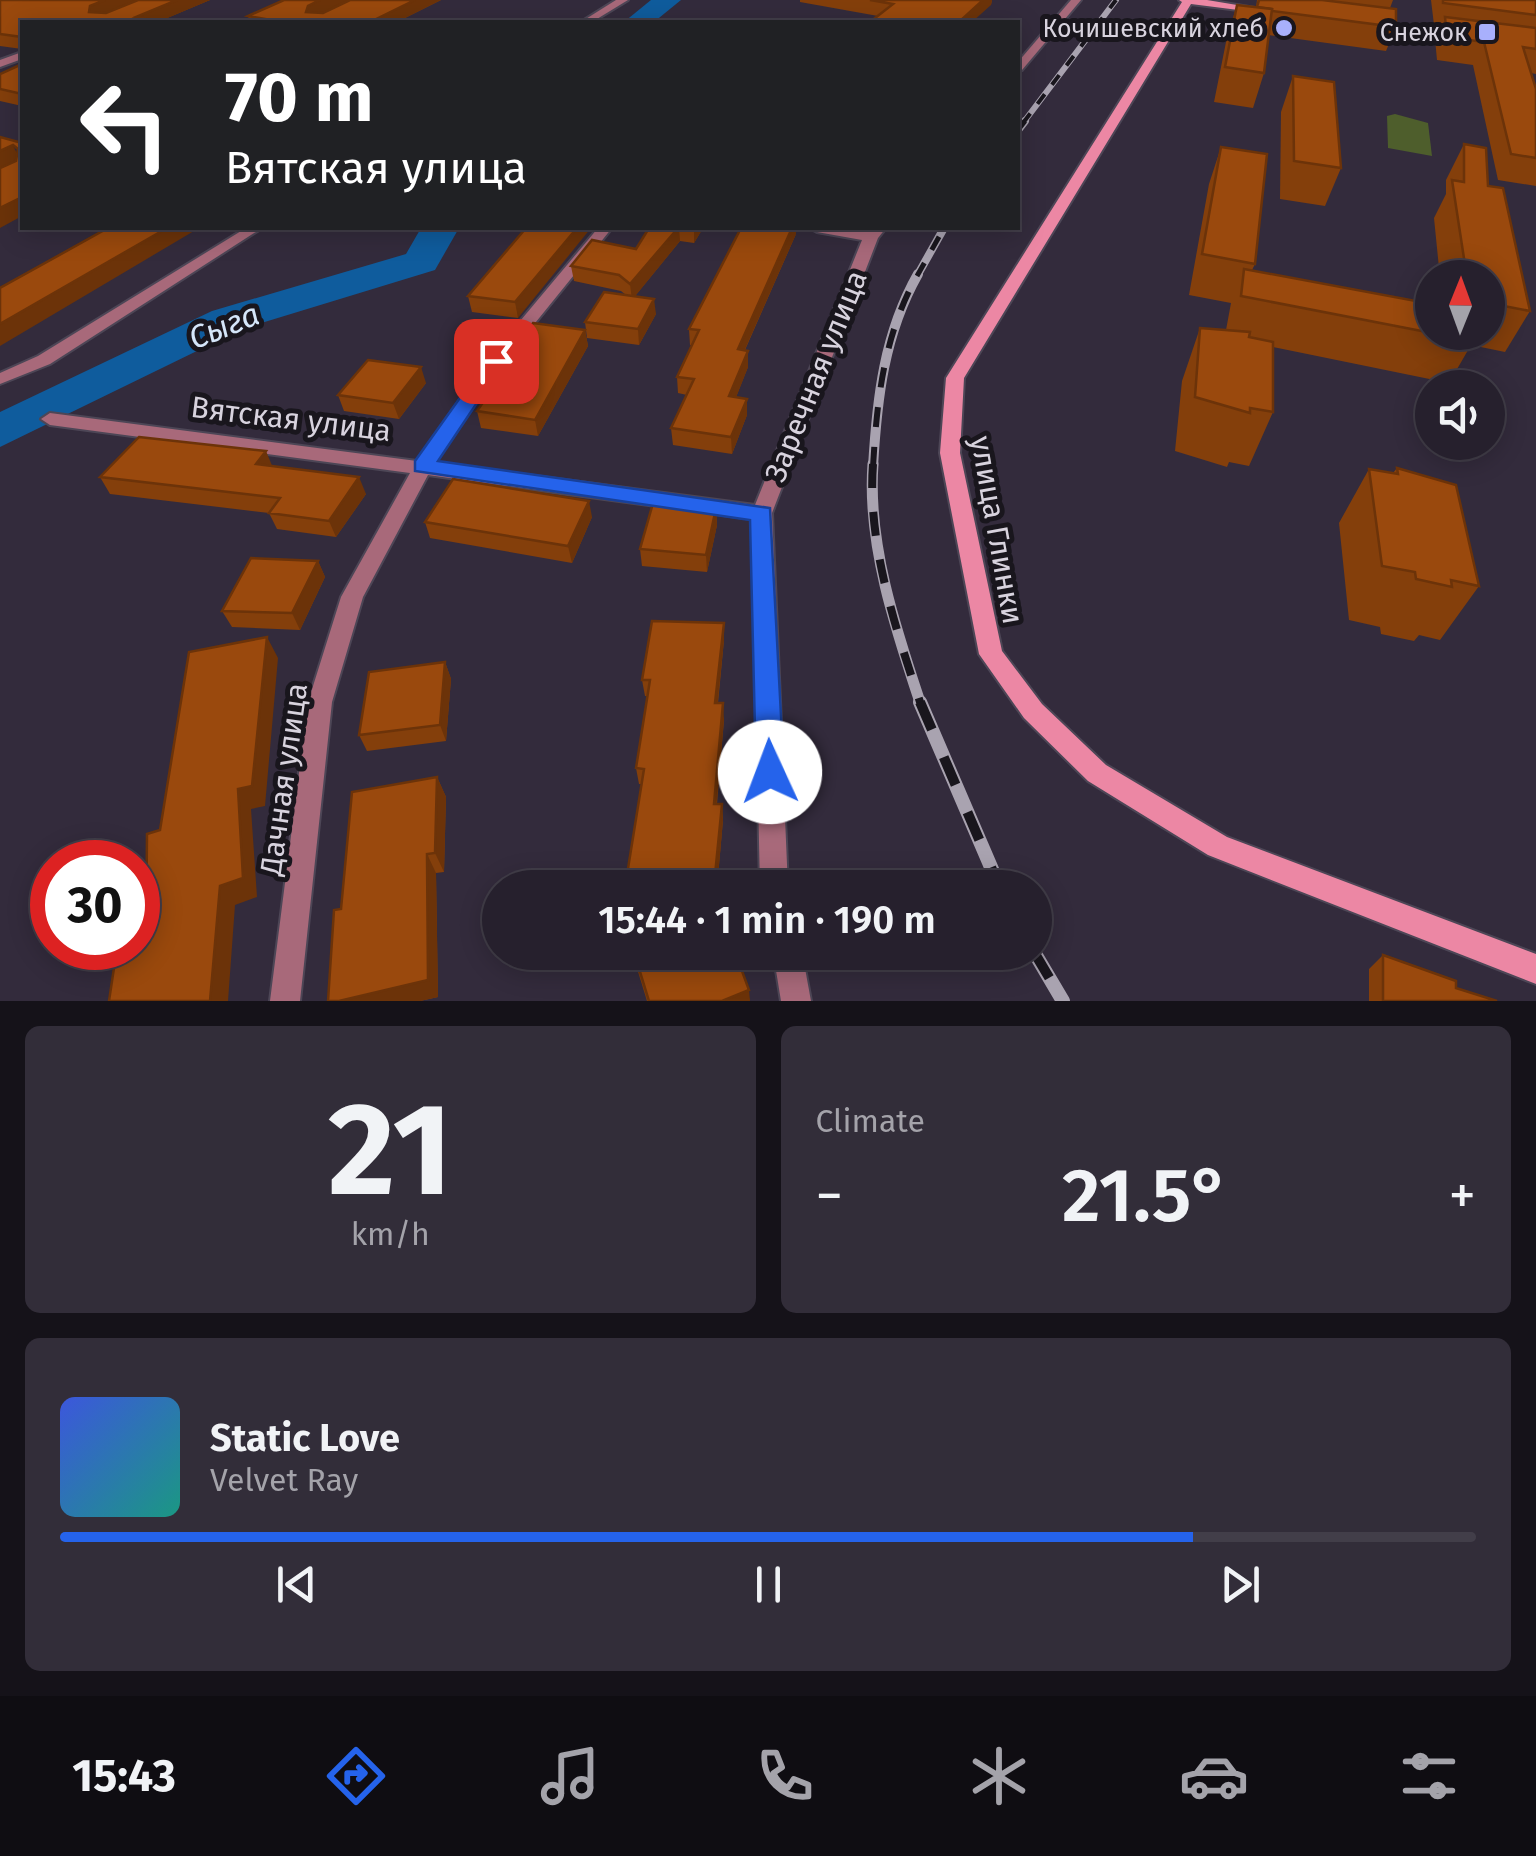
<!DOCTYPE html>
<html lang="en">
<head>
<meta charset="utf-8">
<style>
	body { margin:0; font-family:"Fira Sans",sans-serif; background:#322d39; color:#f1f3f6; height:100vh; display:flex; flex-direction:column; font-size:38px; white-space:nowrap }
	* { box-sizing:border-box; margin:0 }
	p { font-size:32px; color:#a4a3aa }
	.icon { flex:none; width:55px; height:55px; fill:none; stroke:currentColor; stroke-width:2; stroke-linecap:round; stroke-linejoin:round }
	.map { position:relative; height:1001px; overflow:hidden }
	.drawer { display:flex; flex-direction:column; gap:25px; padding:25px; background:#151219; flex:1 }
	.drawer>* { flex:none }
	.hud { position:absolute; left:20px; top:20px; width:1000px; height:210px; border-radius:0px; box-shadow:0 5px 25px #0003,0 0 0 2px #423e49; background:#202124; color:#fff; overflow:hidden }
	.needle { width:65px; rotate:1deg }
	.buttons { position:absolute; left:1415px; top:260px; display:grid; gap:20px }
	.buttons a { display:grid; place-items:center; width:90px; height:90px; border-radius:50%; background:#26202d; box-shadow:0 5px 25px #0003,0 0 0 2px #423e49; font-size:50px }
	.speed { position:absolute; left:30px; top:840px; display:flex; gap:20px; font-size:50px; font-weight:700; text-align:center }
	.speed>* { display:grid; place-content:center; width:130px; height:130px; border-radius:50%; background:#26202d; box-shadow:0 5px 25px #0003,0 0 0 2px #423e49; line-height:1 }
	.speed .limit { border:15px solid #d22; background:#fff; color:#111 }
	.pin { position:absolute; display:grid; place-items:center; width:85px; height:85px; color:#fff; margin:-42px; border-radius:20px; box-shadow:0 5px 15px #0006 }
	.me { position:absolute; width:110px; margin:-55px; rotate:358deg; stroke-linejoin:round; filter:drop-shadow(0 0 8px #0008) }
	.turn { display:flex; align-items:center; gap:35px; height:210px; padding:0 40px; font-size:45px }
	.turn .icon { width:130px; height:130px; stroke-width:2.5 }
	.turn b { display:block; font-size:70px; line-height:85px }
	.big { font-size:75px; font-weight:600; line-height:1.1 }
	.drawer .card { flex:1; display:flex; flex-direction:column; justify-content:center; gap:15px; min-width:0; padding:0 35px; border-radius:15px; background:#322d39 }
	.drawer .dial { align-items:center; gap:0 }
	.dial b { font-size:130px; line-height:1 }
	.song { display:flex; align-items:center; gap:30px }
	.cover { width:120px; height:120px; border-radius:15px; background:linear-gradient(135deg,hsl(230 70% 55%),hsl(170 70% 35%)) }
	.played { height:10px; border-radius:5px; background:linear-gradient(90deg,#2563eb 80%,#423e49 80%) }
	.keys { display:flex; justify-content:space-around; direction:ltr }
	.heat { display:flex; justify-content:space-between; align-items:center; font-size:55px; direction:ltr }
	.drawer .tiles { flex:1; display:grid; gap:25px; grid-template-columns:1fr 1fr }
	.card:last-child { grid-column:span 2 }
	.trip { position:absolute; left:482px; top:870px; width:570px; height:100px; border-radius:50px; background:#26202d; box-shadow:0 5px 25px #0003,0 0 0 2px #423e49; font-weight:600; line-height:100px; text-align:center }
	.tabs { display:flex; height:160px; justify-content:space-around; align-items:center; background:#0f0d12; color:#a4a3aa }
	.tabs .icon { width:70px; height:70px }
	.tabs .current { color:#2563eb }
	.tabs b { font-size:45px; color:#f1f3f6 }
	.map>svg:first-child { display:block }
	.green { fill:#4e5e2c }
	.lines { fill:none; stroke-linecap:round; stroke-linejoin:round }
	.river { fill:#0f5c9d; fill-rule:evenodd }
	.minor-casing { stroke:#4d4656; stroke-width:4 }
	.secondary-casing { stroke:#4d4656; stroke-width:4 }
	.minor { fill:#a8697a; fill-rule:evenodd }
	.secondary { fill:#ec87a4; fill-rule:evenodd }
	.rail-far4-casing { stroke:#a9a3b0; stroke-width:6 }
	.rail-far3-casing { stroke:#a9a3b0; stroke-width:8 }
	.rail-far2-casing { stroke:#a9a3b0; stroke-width:10 }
	.rail-far1-casing { stroke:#a9a3b0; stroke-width:11 }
	.rail-casing { stroke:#a9a3b0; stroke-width:14 }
	.rail-far4 { stroke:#19161d; stroke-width:4; stroke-dasharray:12; stroke-linecap:butt }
	.rail-far3 { stroke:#19161d; stroke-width:5; stroke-dasharray:15; stroke-linecap:butt }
	.rail-far2 { stroke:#19161d; stroke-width:6; stroke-dasharray:20; stroke-linecap:butt }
	.rail-far1 { stroke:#19161d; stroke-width:8; stroke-dasharray:24; stroke-linecap:butt }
	.rail { stroke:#19161d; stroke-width:10; stroke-dasharray:30; stroke-linecap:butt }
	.wall { fill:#843f0b }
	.shaded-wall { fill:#6c3309 }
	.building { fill:#9a490d; stroke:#6c3309; stroke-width:2.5 }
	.route { fill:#2563eb; stroke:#184099; stroke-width:2.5 }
	.poi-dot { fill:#a8b0fc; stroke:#19161d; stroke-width:4 }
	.labels { text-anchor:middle; stroke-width:10; stroke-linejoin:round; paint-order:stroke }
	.far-poi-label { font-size:25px; fill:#d8d3de; stroke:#19161d; text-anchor:end }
	.street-label { font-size:30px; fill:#d8d3de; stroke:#19161d }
	.water-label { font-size:32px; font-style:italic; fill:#d5e6f9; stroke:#19161d }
</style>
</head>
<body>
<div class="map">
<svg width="1536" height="1001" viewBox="0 0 1536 1001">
	<rect width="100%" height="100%" fill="#332b3c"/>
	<path class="green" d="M 1395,114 L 1428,123 L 1432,156 L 1388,148 L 1387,116 Z"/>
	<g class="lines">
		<g class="river">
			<path d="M 651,0 L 681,0 L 654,22 L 624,22 Z"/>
			<path d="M 421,228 L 459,228 L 435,270 L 242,329 L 0,447 L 0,412 L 212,311 L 406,254 Z"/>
		</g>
		<defs>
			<g id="minor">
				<path d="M 616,0 L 628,0 L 592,22 L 581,22 Z"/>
				<path d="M 1071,0 L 1081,0 L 1022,70 L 1018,71 L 1018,62 Z"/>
				<path d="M 22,52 L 22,59 L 0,67 L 0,60 Z"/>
				<path d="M 246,228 L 262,228 L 50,364 L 0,384 L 0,373 L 38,356 Z"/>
				<path d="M 598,228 L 612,228 L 502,364 L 435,463 L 755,505 L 862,240 L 817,232 L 810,228 L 840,228 L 867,232 L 872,228 L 886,228 L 878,238 L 772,513 L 788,888 L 760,888 L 752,519 L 428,475 L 363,597 L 332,702 L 300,1001 L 270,1001 L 308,702 L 341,597 L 410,473 L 50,425 L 41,419 L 50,413 L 417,461 L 490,357 Z"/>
				<path d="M 773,952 L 802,952 L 811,1001 L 781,1001 Z"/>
			</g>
			<g id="secondary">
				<path d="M 1179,0 L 1207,0 L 1267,10 L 1262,13 L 1191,4 L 964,378 L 960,453 L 1002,651 L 1042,704 L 1106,765 L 1227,837 L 1536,954 L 1536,984 L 1208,855 L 1088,781 L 1024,718 L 979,654 L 940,453 L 946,378 L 1182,2 Z"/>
				<path d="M 1370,21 L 1465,33 L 1470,36 L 1465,39 L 1366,26 L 1366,22 Z"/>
			</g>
		</defs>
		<use href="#minor" class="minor-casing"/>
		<use href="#secondary" class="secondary-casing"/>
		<use href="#minor" class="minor"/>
		<use href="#secondary" class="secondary"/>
		<defs>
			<path id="rail-far4" d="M 1023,123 L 1116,0"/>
			<g id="rail-far3">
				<path d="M 1018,130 L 1025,121"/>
				<path d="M 917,276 L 944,228"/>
			</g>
			<path id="rail-far2" d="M 873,467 C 877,398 884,334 918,274"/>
			<path id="rail-far1" d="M 873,464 C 867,544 896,630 921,705"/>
			<g id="rail">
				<path d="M 920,702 L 1000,888"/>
				<path d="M 1034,952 L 1063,1001"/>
			</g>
		</defs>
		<use href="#rail-far4" class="rail-far4-casing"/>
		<use href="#rail-far3" class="rail-far3-casing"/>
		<use href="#rail-far2" class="rail-far2-casing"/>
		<use href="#rail-far1" class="rail-far1-casing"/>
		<use href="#rail" class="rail-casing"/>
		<use href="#rail-far4" class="rail-far4"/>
		<use href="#rail-far3" class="rail-far3"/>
		<use href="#rail-far2" class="rail-far2"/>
		<use href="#rail-far1" class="rail-far1"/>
		<use href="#rail" class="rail"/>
	</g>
	<g class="wall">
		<path d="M 0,0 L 210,0 L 160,21 L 22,22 L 22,49 L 0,46 Z"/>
		<path d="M 348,0 L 323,13 L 350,0 L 441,0 L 397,22 L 250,22 L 248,16 Z"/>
		<path d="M 800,0 L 992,0 L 991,5 L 878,16 L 800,2 Z"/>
		<path d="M 1257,0 L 1393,0 L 1390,8 L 1396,27 L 1386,51 L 1269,35 L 1264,73 L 1253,108 L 1214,102 L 1227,37 L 1237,5 L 1256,7 Z"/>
		<path d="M 1431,0 L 1536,0 L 1536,74 L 1531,73 L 1536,89 L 1536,186 L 1498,180 L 1473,65 L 1437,60 L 1435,39 L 1441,26 L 1434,25 Z"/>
		<path d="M 22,64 L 22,106 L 0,101 L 0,74 Z"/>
		<path d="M 1293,76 L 1341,168 L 1325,206 L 1280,199 L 1281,112 Z"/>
		<path d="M 1464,144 L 1488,186 L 1530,311 L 1505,352 L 1471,345 L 1449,383 L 1273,347 L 1273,412 L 1249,466 L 1229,462 L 1227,467 L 1175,451 L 1182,381 L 1200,328 L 1226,330 L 1231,303 L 1189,295 L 1209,184 L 1221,147 L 1255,264 L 1252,270 L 1432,332 L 1488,332 L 1488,278 L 1440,278 L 1434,218 L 1446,194 L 1446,180 Z"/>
		<path d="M 526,228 L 518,318 L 472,312 L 468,296 Z"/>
		<path d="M 649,228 L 703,228 L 694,243 L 680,241 L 635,296 L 656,314 L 639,345 L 587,338 L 585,322 L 626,295 L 621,291 L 574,281 L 571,266 L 636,249 Z"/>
		<path d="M 796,234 L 745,350 L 748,351 L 748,367 L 736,397 L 747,399 L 747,415 L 732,454 L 673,445 L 671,428 L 687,395 L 678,393 L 677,377 L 692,345 L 690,345 L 689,329 Z"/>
		<path d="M 585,330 L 588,346 L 538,436 L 481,428 L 477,411 L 512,360 L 511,355 Z"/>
		<path d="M 426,383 L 399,419 L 344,411 L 338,395 Z"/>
		<path d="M 272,466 L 366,494 L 336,537 L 277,529 L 269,513 L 110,494 L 100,477 Z"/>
		<path d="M 1397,468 L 1479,586 L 1440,640 L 1419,635 L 1414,641 L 1381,634 L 1380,627 L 1349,620 L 1339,523 L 1369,469 L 1393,473 Z"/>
		<path d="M 716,508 L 717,525 L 707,572 L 642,566 L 640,549 Z"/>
		<path d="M 592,517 L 572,563 L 430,538 L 425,522 Z"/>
		<path d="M 318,561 L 325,577 L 300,630 L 232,627 L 222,611 Z"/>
		<path d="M 724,640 L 718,703 L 724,720 L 717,804 L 722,804 L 723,820 L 717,888 L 628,888 L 626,881 L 641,784 L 639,784 L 636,768 L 648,696 L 645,696 L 642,680 Z"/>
		<path d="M 445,662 L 451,679 L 446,741 L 367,751 L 359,735 Z"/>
		<path d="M 437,777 L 446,797 L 444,872 L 436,873 L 438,997 L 420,1001 L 328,1001 L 341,909 Z"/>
		<path d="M 632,952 L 735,952 L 750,1001 L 647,1001 Z"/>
		<path d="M 1383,955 L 1456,988 L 1497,1001 L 1369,1001 L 1369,969 Z"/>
	</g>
	<g class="shaded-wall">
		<path d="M 105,0 L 139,0 L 96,19 L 89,12 L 90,6 Z"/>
		<path d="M 177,0 L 210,0 L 158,22 L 136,17 Z"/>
		<path d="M 320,0 L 348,0 L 311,19 L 306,12 L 308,6 Z"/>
		<path d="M 415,0 L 441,0 L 397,22 L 370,22 Z"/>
		<path d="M 983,0 L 992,0 L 991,5 L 972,22 L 959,22 Z"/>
		<path d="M 13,145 L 20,160 L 0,169 L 0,151 Z"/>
		<path d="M 22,197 L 22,216 L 0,228 L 0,208 Z"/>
		<path d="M 167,228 L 199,228 L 0,346 L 0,324 Z"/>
		<path d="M 577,228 L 591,228 L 518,318 L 515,302 Z"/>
		<path d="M 678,228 L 679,228 L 680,241 L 632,300 L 630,284 Z"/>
		<path d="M 694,228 L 703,228 L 694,243 Z"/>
		<path d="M 792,228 L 796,228 L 796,234 L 738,365 L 738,349 Z"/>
		<path d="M 654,299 L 656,314 L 639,345 L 638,329 Z"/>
		<path d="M 585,330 L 588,346 L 538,436 L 535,420 Z"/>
		<path d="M 748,351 L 748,367 L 730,413 L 729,396 Z"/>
		<path d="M 421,367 L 426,383 L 399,419 L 393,403 Z"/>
		<path d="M 747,399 L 747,415 L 732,454 L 731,437 Z"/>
		<path d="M 266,451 L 273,468 L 256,464 Z"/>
		<path d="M 359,477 L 366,494 L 336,537 L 329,521 Z"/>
		<path d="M 589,501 L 592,517 L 572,563 L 568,546 Z"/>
		<path d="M 716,508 L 717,525 L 707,572 L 706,555 Z"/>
		<path d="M 318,561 L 325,577 L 300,630 L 292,613 Z"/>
		<path d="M 724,623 L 724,640 L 716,719 L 715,703 Z"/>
		<path d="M 267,637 L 278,658 L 265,806 L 251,809 L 257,897 L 235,905 L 228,1001 L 210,1001 L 220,886 Z"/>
		<path d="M 445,662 L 451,679 L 446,741 L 440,725 Z"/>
		<path d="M 723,703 L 724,720 L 715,820 L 714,804 Z"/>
		<path d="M 437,777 L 446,797 L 444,872 L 435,853 Z"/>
		<path d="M 722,804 L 723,820 L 717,888 L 715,888 Z"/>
		<path d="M 427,854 L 436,873 L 438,997 L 420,1001 L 339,1001 Z"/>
		<path d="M 749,990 L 750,1001 L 722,1001 Z"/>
	</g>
	<g class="building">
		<path d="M 0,0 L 105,0 L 90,6 L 89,12 L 106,13 L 138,0 L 177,0 L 136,17 L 166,22 L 22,22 L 22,37 L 0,34 Z"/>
		<path d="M 284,0 L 320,0 L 308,6 L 306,12 L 323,13 L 350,0 L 415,0 L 370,22 L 282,22 L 248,16 Z"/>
		<path d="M 870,0 L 983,0 L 959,22 L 870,22 L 893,4 Z"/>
		<path d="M 1259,0 L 1322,0 L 1396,9 L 1396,27 L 1272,11 L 1272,9 L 1257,7 Z"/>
		<path d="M 1443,0 L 1536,0 L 1536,15 L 1443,3 Z"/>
		<path d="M 1237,5 L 1272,9 L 1264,73 L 1225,67 Z"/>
		<path d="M 1445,17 L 1536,28 L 1536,49 L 1523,47 L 1536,89 L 1536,158 L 1511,154 L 1484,42 L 1447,37 Z"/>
		<path d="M 22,64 L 22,94 L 0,89 L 0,74 Z"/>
		<path d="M 1293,76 L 1334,82 L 1341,168 L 1294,161 Z"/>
		<path d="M 0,137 L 22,143 L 22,197 L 0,208 L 0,168 L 16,161 L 18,149 L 13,145 L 0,151 Z"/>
		<path d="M 1464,144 L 1486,148 L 1488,186 L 1503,188 L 1530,311 L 1488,303 L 1488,278 L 1467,278 L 1452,180 L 1464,182 Z"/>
		<path d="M 1221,147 L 1267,154 L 1255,264 L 1202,254 Z"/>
		<path d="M 108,228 L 167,228 L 0,324 L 0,288 Z"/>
		<path d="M 526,228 L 577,228 L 515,302 L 468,296 Z"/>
		<path d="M 649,228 L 678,228 L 630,284 L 619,275 L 571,266 L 592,240 L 636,249 Z"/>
		<path d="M 741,228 L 792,228 L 738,349 L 748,351 L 729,396 L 747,399 L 731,437 L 671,428 L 694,379 L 677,377 L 699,330 L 689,329 Z"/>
		<path d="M 1244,269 L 1432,304 L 1432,332 L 1472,332 L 1473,341 L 1241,296 Z"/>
		<path d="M 604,292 L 654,299 L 638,329 L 585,322 Z"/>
		<path d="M 533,323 L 585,330 L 535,420 L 477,411 L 516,355 L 511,355 Z"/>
		<path d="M 1200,328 L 1250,332 L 1249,337 L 1273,342 L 1273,412 L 1250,408 L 1250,413 L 1195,397 Z"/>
		<path d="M 368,360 L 421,367 L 393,403 L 338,395 Z"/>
		<path d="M 139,437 L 266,451 L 256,464 L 359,477 L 329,521 L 269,513 L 280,498 L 100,477 Z"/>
		<path d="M 1397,468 L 1456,485 L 1479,586 L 1451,580 L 1452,587 L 1416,579 L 1415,572 L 1382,566 L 1369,469 L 1398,474 Z"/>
		<path d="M 453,479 L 589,501 L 568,546 L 425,522 Z"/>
		<path d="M 653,503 L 716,508 L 706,555 L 640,549 Z"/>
		<path d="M 251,558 L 318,561 L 292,613 L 222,611 Z"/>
		<path d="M 652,621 L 724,623 L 715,703 L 723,703 L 714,804 L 722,804 L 714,885 L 626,881 L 644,769 L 636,768 L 650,680 L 642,680 Z"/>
		<path d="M 267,637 L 252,786 L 238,789 L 243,878 L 220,886 L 210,1001 L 109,1001 L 117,948 L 138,948 L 138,936 L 146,934 L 147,834 L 160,830 L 189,652 Z"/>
		<path d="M 445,662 L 440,725 L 359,735 L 369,672 Z"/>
		<path d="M 437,777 L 435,853 L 427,854 L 428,980 L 339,1001 L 328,1001 L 334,910 L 341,909 L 352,792 Z"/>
		<path d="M 634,952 L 735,952 L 749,990 L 722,1001 L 649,1001 Z"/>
		<path d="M 1383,955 L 1456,981 L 1456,988 L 1497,1001 L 1383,1001 Z"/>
	</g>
	<path class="route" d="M 496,355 L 505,361 L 438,461 L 770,508 L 784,772 L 780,781 L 770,785 L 760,781 L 756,772 L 750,520 L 415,471 L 415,461 L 489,357 Z"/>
	<g class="poi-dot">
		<circle cx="1284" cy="28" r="10"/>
		<rect x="1477" y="22" width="20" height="20" rx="5"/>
	</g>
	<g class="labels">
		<g class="far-poi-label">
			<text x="1264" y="37">Кочишевский хлеб</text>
			<text x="1467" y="41">Снежок</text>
		</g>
		<g class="street-label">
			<text transform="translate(816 376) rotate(-68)" y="10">Заречная улица</text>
			<text transform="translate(291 419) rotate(7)" y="10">Вятская улица</text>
			<text transform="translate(997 530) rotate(80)" y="10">улица Глинки</text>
			<text transform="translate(284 779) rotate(-82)" y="10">Дачная улица</text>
		</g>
		<g class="water-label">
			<text transform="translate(224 326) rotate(-22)" y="11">Сыга</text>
		</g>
	</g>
</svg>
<div class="buttons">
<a><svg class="needle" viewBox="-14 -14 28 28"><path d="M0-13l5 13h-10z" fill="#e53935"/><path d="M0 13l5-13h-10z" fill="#a4a3aa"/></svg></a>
<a><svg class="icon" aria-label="sound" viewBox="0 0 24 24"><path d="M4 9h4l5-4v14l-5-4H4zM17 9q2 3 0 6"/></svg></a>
</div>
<div class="speed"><div class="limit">30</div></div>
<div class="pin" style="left:496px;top:361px;background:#d93025"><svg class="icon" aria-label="arrive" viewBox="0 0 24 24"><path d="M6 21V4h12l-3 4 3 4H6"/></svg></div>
<svg class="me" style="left:770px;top:772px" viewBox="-20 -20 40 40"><circle r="19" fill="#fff"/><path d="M0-13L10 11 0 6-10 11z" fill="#2563eb"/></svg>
<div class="trip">15:44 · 1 min · 190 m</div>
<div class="hud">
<div class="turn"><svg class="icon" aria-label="left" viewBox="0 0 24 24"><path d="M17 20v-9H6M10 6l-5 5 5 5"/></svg><div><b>70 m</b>Вятская улица</div></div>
</div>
</div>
<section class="drawer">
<div class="tiles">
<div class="card dial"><b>21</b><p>km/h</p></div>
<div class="card"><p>Climate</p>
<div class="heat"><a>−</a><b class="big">21.5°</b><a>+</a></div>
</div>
<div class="card">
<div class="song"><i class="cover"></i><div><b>Static Love</b><p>Velvet Ray</p></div></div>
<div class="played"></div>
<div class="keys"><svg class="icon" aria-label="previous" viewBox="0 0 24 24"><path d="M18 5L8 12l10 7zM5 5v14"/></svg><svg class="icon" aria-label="pause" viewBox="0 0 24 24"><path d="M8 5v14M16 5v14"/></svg><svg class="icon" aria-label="next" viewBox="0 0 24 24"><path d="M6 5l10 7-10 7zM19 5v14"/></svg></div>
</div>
</div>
</section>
<nav class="tabs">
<b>15:43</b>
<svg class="icon current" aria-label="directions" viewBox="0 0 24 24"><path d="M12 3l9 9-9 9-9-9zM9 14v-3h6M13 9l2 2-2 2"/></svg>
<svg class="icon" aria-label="music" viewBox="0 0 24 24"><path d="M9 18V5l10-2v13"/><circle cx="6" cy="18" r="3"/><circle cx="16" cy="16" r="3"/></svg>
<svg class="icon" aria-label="phone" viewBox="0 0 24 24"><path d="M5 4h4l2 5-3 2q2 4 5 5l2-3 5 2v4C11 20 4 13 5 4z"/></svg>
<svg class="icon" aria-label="climate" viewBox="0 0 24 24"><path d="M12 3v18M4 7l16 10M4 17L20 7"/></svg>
<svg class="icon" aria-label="car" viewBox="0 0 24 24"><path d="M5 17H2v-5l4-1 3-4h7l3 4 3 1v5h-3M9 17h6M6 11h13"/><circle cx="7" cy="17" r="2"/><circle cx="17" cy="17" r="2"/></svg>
<svg class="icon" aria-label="filters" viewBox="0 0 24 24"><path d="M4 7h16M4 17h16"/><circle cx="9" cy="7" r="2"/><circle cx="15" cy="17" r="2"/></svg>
</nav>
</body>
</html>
